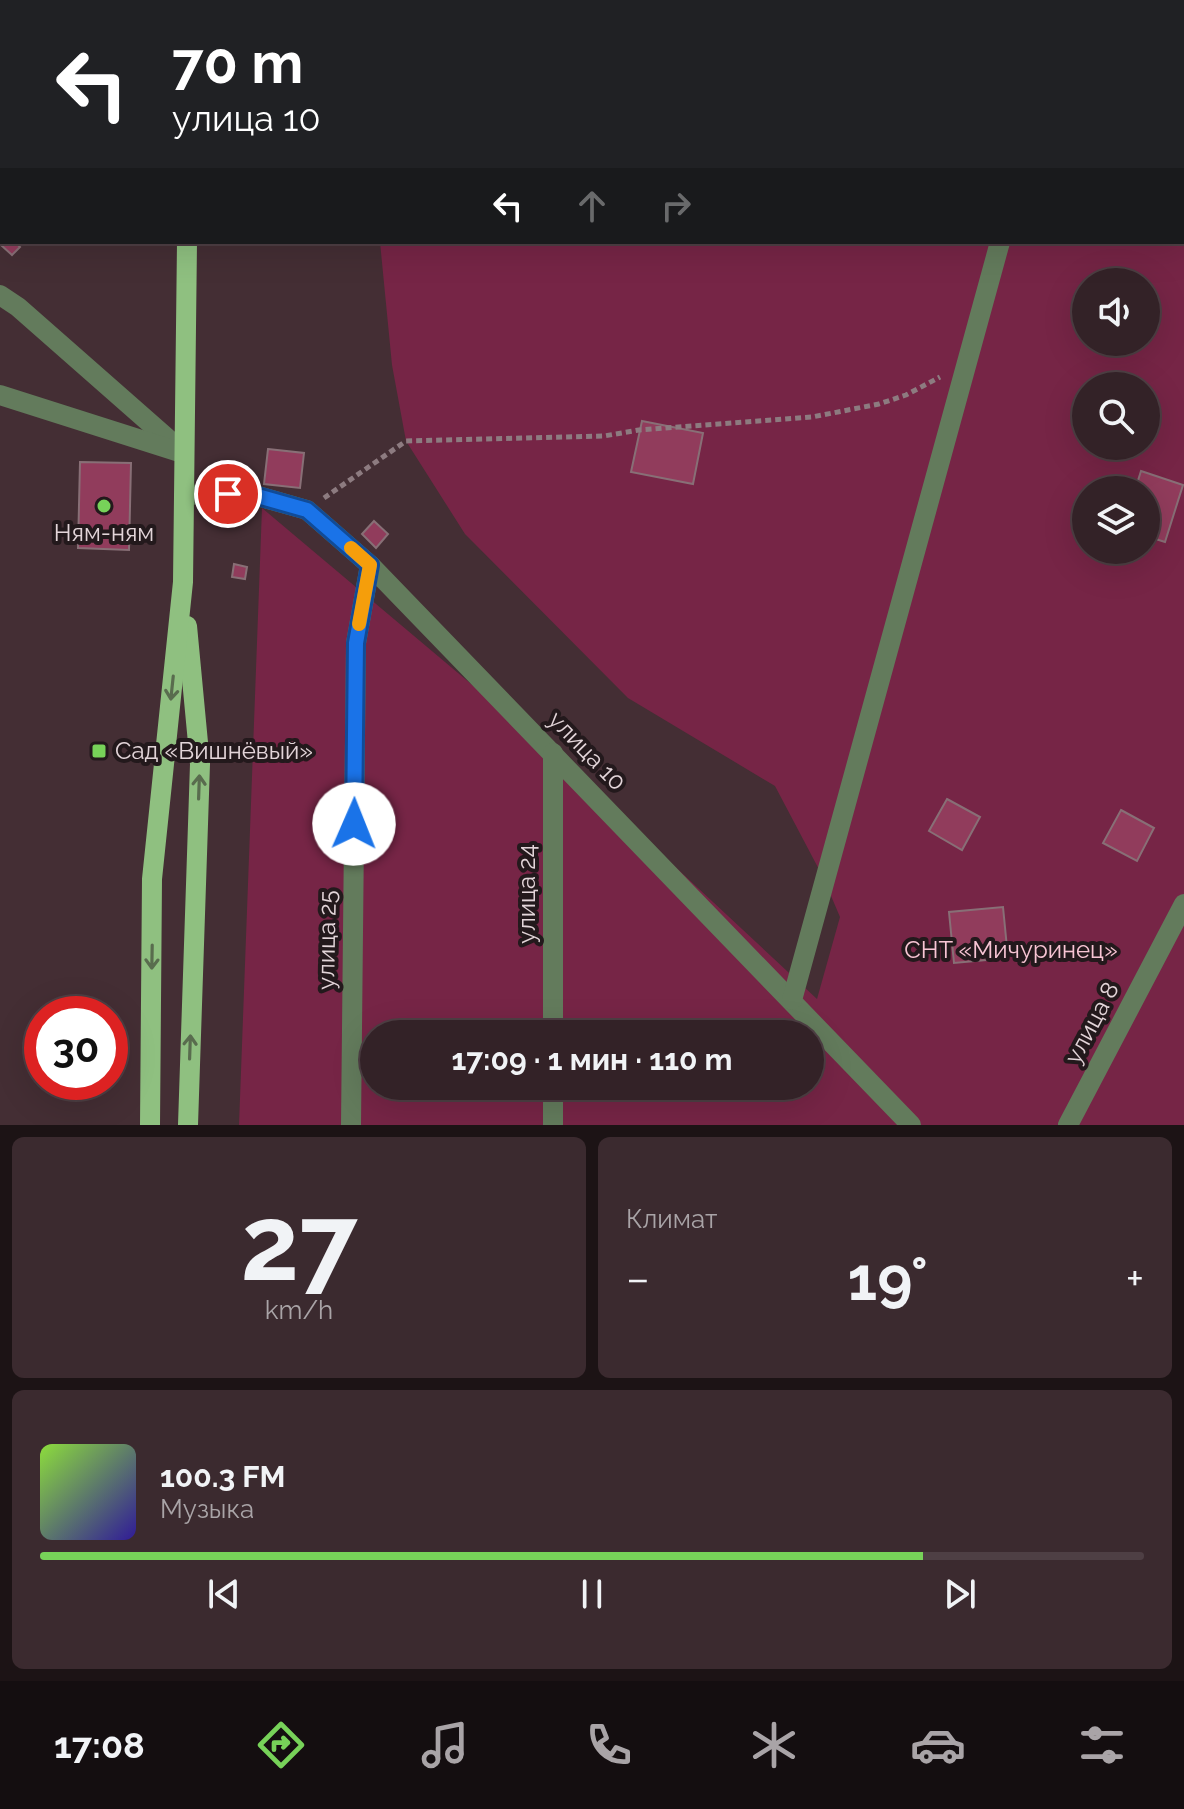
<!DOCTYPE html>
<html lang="ru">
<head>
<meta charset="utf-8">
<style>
	body { margin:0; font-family:Raleway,sans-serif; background:#3b2a2f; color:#f1f3f6; height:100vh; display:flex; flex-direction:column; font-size:30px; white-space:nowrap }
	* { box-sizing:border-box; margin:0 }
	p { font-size:26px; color:#a9a4a7 }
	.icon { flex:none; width:44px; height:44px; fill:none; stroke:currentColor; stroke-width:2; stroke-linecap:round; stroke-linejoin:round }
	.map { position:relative; height:1125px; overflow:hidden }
	.drawer { display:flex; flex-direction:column; gap:12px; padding:12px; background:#1c1315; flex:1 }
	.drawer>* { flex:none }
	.banner { position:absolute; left:0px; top:0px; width:1184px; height:244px; box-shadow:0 8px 32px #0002,0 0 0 2px #4e3f44; background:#202124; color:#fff; overflow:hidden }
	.controls { position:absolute; left:1072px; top:268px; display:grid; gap:16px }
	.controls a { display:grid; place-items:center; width:88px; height:88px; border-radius:50%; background:#332227; box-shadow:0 8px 32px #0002,0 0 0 2px #4e3f44; font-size:40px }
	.speed { position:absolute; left:24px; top:996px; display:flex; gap:16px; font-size:40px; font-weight:700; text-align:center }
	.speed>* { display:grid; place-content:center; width:104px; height:104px; border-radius:50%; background:#332227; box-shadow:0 8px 32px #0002,0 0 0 2px #4e3f44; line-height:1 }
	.speed .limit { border:12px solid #d22; background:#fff; color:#111 }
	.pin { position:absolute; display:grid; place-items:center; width:68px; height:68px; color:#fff; margin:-34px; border:4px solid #fff; border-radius:50%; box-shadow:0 2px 8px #0007 }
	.me { position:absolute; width:88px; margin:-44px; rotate:1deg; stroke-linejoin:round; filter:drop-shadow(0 0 6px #0008) }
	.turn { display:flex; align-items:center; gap:28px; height:168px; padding:0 40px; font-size:36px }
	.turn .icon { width:104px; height:104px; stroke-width:2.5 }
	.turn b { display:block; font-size:56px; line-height:68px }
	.lanes { display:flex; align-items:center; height:76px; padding:0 40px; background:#0003; justify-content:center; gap:40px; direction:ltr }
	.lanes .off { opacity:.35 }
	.big { font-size:60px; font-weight:700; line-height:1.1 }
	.drawer .card { flex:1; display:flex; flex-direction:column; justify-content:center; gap:12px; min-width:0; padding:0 28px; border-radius:12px; background:#3b2a2f }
	.drawer .dial { align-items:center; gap:0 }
	.dial b { font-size:104px; line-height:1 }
	.song { display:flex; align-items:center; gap:24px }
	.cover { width:96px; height:96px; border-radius:12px; background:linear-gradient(135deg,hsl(90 70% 55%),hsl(250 70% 35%)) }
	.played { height:8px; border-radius:4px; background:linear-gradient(90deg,#77d259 80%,#4e3f44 80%) }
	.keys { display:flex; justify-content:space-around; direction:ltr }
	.heat { display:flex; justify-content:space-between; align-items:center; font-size:44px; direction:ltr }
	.drawer .tiles { flex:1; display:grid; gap:12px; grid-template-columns:1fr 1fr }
	.card:last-child { grid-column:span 2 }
	.trip { position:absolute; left:360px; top:1020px; width:464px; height:80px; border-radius:40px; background:#332227; box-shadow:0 8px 32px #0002,0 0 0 2px #4e3f44; font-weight:700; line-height:80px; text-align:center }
	.menu { display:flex; height:128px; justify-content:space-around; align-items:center; background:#140e10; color:#a9a4a7 }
	.menu .icon { width:56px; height:56px }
	.menu .on { color:#77d259 }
	.menu b { font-size:36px; color:#f1f3f6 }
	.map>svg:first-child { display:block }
	.green { fill:#762546; fill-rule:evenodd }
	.building { fill:#913c5c; stroke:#886f76; stroke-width:2 }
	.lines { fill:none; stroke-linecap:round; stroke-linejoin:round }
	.path { stroke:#8d7b80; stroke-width:5; stroke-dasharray:6 4; stroke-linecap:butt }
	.minor { stroke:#637b5c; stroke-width:20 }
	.major { stroke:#8fc080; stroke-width:20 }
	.oneway { stroke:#596c4e }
	.route-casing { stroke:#114b97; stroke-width:20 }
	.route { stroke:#1a73e8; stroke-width:14 }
	.slow { stroke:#f59e0b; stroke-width:14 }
	.poi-dot { fill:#77d259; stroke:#23191c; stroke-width:3 }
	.labels { text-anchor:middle; stroke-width:8; stroke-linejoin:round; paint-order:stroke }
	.poi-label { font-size:24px; fill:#e3d5d9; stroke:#23191c }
	.street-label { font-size:24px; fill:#e3d5d9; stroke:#23191c }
	.park-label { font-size:24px; fill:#f8c5d4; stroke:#23191c }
</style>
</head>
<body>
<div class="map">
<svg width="1184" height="1125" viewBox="0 0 1184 1125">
	<rect width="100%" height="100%" fill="#442e34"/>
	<g class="green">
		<path d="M 0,0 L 102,0 L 2,2 L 2,187 Z"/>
		<path d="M 294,0 L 1014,0 L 294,2 Z"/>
		<path d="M 1092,0 L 1184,0 L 1184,1125 L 239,1125 L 262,508 L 553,753 L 817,999 L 840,917 L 823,877 L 775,786 L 628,698 L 465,534 L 406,441 L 392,365 L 380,242 L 942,242 L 941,246 L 944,242 L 1182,242 L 1182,2 ZM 1086,282 L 1146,282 L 1146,342 L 1086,342 ZM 1086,386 L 1146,386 L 1146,446 L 1086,446 ZM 1086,490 L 1146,490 L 1146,550 L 1086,550 ZM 374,1034 L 810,1034 L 810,1086 L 374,1086 Z"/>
	</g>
	<g class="building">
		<path d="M 4,242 L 15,242 L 20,247 L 12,255 L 1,245 Z"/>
		<path d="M 642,421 L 703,433 L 693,484 L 631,472 Z"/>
		<path d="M 268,449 L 304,453 L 300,488 L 264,484 Z"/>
		<path d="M 80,462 L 131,463 L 129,550 L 78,548 Z"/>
		<path d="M 1141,471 L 1183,485 L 1165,542 L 1146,536 L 1146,490 L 1135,490 Z"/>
		<path d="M 374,521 L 388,534 L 376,548 L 362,534 Z"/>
		<path d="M 234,564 L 247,567 L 245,579 L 232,577 Z"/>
		<path d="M 947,799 L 980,817 L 962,850 L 929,831 Z"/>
		<path d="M 1121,810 L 1154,828 L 1137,861 L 1103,843 Z"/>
		<path d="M 1003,907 L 1008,958 L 954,963 L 949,912 Z"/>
	</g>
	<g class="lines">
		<path class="path" d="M 324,498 L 406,441 L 604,436 L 639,430 L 812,417 L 879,404 L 906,395 L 940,377"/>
		<g class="minor">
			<path d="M 312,0 L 312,2"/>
			<path d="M 1070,2 L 1070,0"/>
			<path d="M 1182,27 L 1184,26"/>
			<path d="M 0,295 L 18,307 L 184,453"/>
			<path d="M 0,395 L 176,451"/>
			<path d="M 184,495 L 247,493 L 307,510 L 370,565 L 911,1125"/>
			<path d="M 553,753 L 553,1034"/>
			<path d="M 792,1000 L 1000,242"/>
			<path d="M 553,1086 L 553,1125"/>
			<path d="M 351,1125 L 356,643 L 370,565"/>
			<path d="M 1068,1125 L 1184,904"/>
		</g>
		<g class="major">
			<path d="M 189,2 L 189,0"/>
			<path d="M 187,626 L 200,764 L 188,1125"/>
			<path d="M 150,1125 L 152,879 L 183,582 L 187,242"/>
		</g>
	</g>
	<defs><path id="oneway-shaft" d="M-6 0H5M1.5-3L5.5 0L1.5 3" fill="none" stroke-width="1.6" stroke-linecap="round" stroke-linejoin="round" transform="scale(2)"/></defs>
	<g class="oneway">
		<use href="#oneway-shaft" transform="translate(172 688) rotate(96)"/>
		<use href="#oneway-shaft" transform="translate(199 787) rotate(-88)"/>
		<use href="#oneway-shaft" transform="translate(152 957) rotate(91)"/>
		<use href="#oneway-shaft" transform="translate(190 1047) rotate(-88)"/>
	</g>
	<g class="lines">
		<defs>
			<path id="route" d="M 228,494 L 247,493 L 307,510 L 370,565 L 356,643 L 354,824"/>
		</defs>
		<use href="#route" class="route-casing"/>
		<use href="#route" class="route"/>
		<path class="slow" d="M 351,548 L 370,565 L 359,624"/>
	</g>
	<g class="poi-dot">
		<circle cx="104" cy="506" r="8"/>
		<rect x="91" y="743" width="16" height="16" rx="4"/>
	</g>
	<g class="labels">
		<g class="poi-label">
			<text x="104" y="541">Ням-ням</text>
			<text x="115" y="759" text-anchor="start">Сад «Вишнёвый»</text>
		</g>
		<g class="street-label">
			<text transform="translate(587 751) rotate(46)" y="8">улица 10</text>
			<text transform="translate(527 894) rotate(-90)" y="8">улица 24</text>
			<text transform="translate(327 940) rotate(-89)" y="8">улица 25</text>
			<text transform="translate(1092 1023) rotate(-62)" y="8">улица 8</text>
		</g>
		<g class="park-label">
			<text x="1011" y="958">СНТ «Мичуринец»</text>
		</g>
	</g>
</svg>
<div class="controls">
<a><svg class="icon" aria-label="sound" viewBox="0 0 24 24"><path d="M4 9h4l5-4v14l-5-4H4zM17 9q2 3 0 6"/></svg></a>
<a><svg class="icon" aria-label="search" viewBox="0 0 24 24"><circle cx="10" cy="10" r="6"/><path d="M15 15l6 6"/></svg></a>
<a><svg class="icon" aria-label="layers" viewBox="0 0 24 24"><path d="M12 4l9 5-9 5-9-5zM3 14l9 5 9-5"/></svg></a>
</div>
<div class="speed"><div class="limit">30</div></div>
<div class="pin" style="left:228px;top:494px;background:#d93025"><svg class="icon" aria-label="arrive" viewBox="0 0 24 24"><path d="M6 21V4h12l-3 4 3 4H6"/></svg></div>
<svg class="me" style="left:354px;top:824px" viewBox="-20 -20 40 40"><circle r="19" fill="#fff"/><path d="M0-13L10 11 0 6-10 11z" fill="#1a73e8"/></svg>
<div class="trip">17:09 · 1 мин · 110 m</div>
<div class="banner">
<div class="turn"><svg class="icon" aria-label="left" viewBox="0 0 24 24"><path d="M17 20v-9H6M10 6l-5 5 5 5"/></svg><div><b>70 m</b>улица 10</div></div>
<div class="lanes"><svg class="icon" aria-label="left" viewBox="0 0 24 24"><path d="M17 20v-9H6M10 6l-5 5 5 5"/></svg><svg class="icon off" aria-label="ahead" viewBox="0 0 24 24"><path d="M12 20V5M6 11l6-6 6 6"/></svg><svg class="icon off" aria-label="right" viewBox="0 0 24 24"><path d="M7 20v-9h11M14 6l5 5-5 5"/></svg></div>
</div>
</div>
<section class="drawer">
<div class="tiles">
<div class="card dial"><b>27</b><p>km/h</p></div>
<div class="card"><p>Климат</p>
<div class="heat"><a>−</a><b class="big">19°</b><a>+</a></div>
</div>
<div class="card">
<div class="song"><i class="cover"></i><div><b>100.3 FM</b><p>Музыка</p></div></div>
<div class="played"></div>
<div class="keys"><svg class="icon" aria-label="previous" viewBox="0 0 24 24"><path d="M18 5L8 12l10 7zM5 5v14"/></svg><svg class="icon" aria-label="pause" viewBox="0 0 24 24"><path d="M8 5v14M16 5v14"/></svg><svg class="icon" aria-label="next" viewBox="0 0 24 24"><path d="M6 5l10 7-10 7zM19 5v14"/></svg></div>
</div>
</div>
</section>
<nav class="menu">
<b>17:08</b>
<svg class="icon on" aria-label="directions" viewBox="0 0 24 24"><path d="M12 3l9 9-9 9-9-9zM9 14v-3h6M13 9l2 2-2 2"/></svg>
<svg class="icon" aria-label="music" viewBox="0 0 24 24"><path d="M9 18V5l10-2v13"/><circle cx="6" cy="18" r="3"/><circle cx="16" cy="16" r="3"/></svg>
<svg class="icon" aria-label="phone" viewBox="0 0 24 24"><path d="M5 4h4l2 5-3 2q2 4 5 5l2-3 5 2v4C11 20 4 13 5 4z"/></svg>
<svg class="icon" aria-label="climate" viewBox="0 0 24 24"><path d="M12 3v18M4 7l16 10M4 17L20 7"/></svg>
<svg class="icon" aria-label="car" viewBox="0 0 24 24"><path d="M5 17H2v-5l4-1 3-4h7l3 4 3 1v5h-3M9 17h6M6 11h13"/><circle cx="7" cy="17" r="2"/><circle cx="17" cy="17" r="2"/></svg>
<svg class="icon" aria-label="filters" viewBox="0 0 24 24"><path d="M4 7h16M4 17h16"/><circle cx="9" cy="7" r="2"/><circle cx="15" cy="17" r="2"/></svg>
</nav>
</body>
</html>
